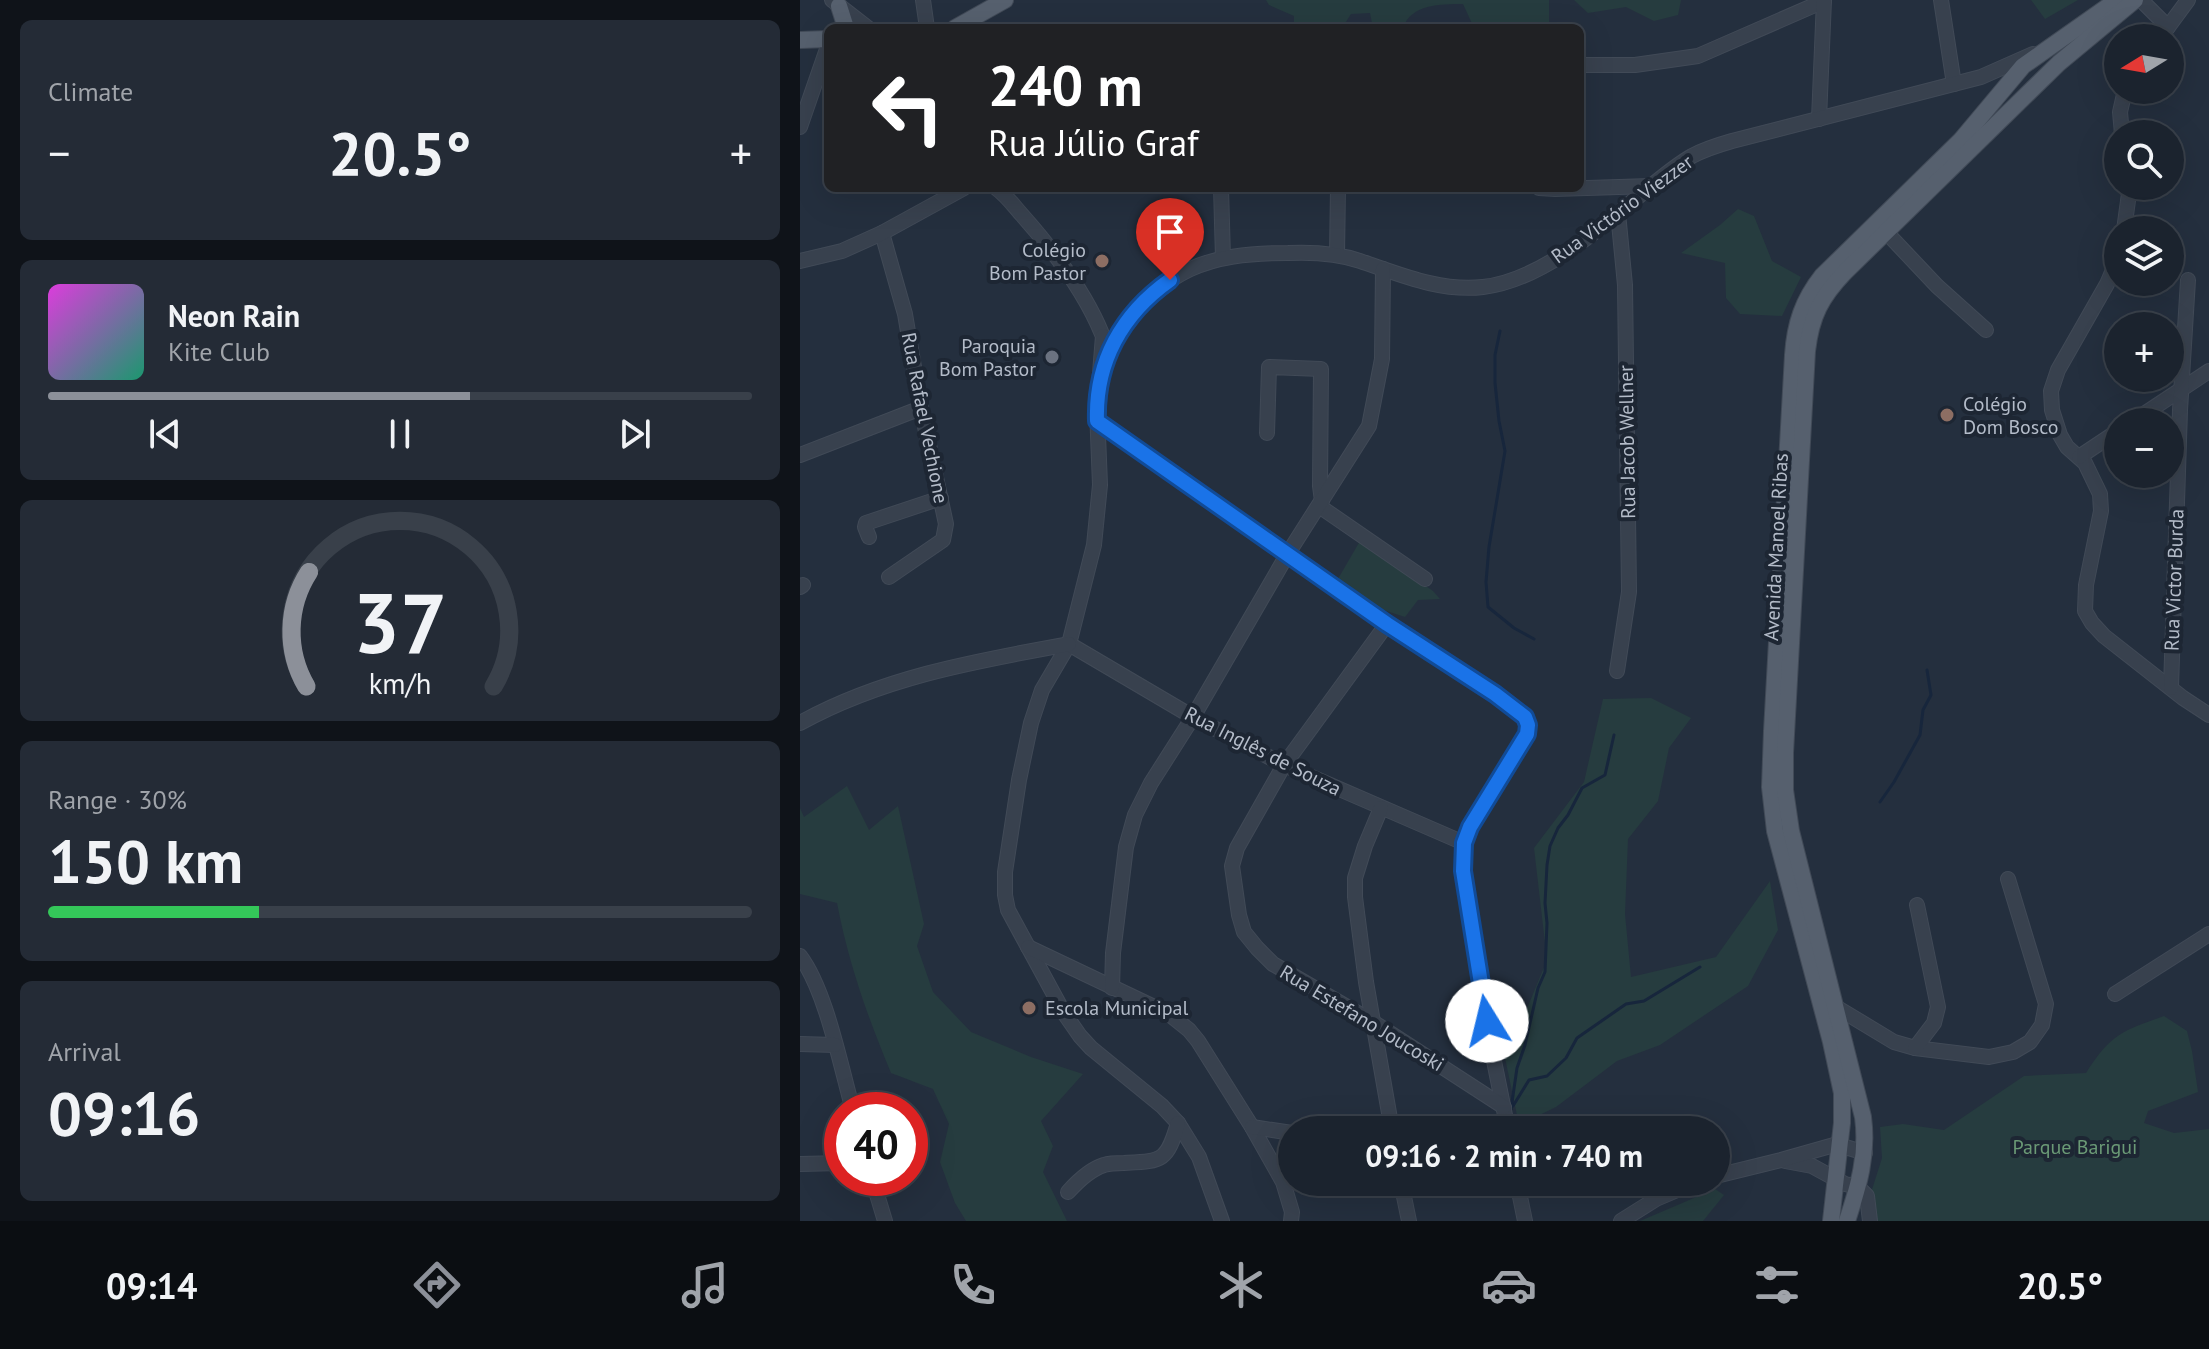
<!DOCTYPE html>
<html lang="en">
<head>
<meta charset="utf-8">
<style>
	body { margin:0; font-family:"PT Sans",sans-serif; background:#242b36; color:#f1f3f6; height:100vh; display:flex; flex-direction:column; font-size:30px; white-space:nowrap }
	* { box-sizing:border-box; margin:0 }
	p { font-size:26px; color:#a0a4aa }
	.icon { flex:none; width:44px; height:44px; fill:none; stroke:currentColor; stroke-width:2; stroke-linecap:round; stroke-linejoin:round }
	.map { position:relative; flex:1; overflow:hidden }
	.sheet { display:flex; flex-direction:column; gap:20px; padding:20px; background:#0f1319; width:800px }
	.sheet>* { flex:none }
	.banner { position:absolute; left:24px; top:24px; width:760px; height:168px; border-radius:12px; box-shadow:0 8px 32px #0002,0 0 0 2px #39404a; background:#202124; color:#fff; overflow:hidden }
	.needle { width:52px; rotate:259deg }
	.tools { position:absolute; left:1304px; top:24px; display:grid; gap:16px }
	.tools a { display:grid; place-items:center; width:80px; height:80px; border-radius:50%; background:#1b232e; box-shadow:0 8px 32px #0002,0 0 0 2px #39404a; font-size:40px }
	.speed { position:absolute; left:24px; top:1092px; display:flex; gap:16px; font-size:40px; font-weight:700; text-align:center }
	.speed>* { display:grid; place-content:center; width:104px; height:104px; border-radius:50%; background:#1b232e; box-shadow:0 8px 32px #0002,0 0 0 2px #39404a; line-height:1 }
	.speed .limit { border:12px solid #d22; background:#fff; color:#111 }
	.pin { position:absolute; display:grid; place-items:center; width:68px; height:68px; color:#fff; margin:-82px -34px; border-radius:50% 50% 50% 0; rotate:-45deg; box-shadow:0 0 8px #0007 }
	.pin .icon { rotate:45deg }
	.me { position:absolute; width:88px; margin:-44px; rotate:351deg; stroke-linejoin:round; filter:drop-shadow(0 0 6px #0008) }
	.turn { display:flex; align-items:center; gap:28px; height:168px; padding:0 32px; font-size:36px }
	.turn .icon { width:104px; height:104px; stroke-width:2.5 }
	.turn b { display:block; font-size:56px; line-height:68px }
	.big { font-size:60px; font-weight:700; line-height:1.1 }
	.sheet .card { flex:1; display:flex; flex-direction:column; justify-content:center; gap:12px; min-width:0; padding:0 28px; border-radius:12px; background:#242b36 }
	.sheet .dial { align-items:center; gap:0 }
	.dial svg { height:208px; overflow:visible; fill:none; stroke:#39404a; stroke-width:7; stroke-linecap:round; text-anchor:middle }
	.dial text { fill:#f1f3f6; stroke:none }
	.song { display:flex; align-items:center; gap:24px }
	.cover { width:96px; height:96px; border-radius:12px; background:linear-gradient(135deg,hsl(300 70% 55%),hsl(160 70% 35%)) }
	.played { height:8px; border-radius:4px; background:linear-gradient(90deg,#8c9099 60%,#39404a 60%) }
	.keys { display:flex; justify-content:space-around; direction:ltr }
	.heat { display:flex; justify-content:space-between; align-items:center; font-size:44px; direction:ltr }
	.charge { height:12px; border-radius:6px; background:linear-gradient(90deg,#34c759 30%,#39404a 0) }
	.trip { position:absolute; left:478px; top:1116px; width:452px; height:80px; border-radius:40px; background:#1b232e; box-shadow:0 8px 32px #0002,0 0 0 2px #39404a; font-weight:700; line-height:80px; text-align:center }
	.dock { display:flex; height:128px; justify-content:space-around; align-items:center; background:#0b0e12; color:#a0a4aa }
	.dock .icon { width:56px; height:56px }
	.dock .active { color:#8c9099 }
	.dock b { font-size:36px; color:#f1f3f6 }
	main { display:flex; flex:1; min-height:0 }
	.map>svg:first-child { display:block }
	.green { fill:#263c3f }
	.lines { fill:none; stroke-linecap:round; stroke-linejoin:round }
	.stream { stroke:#17263c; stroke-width:3 }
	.minor-casing { stroke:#414a57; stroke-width:16 }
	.major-casing { stroke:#414a57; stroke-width:18 }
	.minor { stroke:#38414e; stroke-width:14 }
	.major { stroke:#56606e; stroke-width:16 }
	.route-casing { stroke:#114b97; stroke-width:20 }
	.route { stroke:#1a73e8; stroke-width:14 }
	.education-dot { fill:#8d6e63; stroke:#1d2633; stroke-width:3 }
	.worship-dot { fill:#6b7280; stroke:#1d2633; stroke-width:3 }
	.labels { text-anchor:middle; stroke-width:8; stroke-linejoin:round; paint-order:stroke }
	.street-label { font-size:20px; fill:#b4bcc9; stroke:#1d2633 }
	.poi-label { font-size:20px; fill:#b4bcc9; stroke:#1d2633; text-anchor:end }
	.park-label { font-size:20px; fill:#6b9a76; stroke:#1d2633 }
</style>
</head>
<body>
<main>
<section class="sheet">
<div class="card"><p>Climate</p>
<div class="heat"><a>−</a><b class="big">20.5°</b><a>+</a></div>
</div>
<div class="card">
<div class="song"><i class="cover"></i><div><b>Neon Rain</b><p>Kite Club</p></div></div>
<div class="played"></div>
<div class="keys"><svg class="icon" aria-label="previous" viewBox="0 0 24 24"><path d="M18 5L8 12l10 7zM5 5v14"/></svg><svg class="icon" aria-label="pause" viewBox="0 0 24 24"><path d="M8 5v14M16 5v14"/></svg><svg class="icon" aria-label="next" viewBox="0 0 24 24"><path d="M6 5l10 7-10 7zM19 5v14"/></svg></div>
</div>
<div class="card dial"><svg viewBox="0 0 100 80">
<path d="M14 69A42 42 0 1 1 86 69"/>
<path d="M14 69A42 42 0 0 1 15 25" stroke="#8c9099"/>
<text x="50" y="56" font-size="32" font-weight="700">37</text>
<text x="50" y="72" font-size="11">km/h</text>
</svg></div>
<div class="card"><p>Range · 30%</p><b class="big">150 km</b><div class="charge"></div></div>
<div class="card"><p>Arrival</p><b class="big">09:16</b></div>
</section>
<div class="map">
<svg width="1409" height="1221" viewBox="0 0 1409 1221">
	<rect width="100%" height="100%" fill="#242f3e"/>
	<g class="green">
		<path d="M 466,0 L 749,0 L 749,28 L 674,28 L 663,4 C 641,4 611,4 603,28 L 573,28 L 570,13 L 551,14 L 542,28 L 494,28 L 494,16 L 469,5 Z"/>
		<path d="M 774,0 L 881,0 L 878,15 L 854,21 L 826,7 L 788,13 Z"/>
		<path d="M 1231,0 L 1278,0 L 1245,19 Z"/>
		<path d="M 938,209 L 954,216 L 972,261 L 1001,277 L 982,316 L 940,314 L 926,298 L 925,263 L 881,253 L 920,225 Z"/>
		<path d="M 560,541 L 633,591 L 640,599 L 618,600 L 605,617 L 565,604 L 535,584 Z"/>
		<path d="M 851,698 L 891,718 L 869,748 L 858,801 L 828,839 L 825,914 L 831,977 L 916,957 L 970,881 L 978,930 L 948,986 L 860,1045 L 817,1061 L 756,1107 L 719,1125 L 704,1053 L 719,1028 L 747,960 L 734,848 L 784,782 L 803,699 Z"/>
		<path d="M 47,786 L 69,830 L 98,806 L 124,924 L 117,946 L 133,992 L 171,1032 L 231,1057 L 283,1074 L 241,1121 L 253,1146 L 243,1172 L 267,1221 L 166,1221 L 155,1203 L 140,1162 L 149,1124 L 133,1089 L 91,1073 C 67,1015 49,965 37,903 L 0,894 L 0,808 L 4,817 Z"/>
		<path d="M 1364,1016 L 1387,1031 L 1392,1051 L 1398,1092 L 1348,1111 L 1344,1123 L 1374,1133 L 1409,1129 L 1409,1221 L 1062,1221 L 1082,1158 L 1080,1127 L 1103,1124 L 1144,1130 L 1224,1076 L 1286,1073 C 1311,1034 1322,1031 1364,1016 Z"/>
		<path d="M 915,1189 L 924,1195 L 903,1221 L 840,1221 Z"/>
	</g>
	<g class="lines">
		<g class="stream">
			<path d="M 700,331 L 695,355 L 695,383 L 699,421 L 705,451 L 689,547 L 686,582 L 688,607 L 714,628 L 734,639"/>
			<path d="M 1080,802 L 1094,782 L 1120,735 L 1123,710 L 1131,695 L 1127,670"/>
			<path d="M 713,1106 L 729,1080 L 747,1076 L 766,1058 L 777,1038 L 826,1004 L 844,1001 L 900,967"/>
			<path d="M 711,1109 L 717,1068 L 725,1045 L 738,988 L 745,972 L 747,923 L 745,903 L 747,865 L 750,846 L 758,828 L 768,815 L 782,788 L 805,775 L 814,735"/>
		</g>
		<defs>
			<g id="minor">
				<path d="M 32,0 L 68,28"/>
				<path d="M 123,0 L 127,28"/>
				<path d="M 1141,0 L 1154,84"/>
				<path d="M 1341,0 L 1368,27"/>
				<path d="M 1360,38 L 1388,0"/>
				<path d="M 780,65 L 835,65 L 898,56 L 1024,1"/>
				<path d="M 1019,119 L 1024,0"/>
				<path d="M 0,127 L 28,46"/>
				<path d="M 1322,134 L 1320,112 L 1325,90"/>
				<path d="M 196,188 C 206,195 214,206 222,215 C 254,251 284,290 302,334"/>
				<path d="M 421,188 L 423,258"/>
				<path d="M 739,188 L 755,189 L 851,186"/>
				<path d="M 1324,230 L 1330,186"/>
				<path d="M 1086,232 L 1137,286 L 1186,330"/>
				<path d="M 82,233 L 105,314 L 121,408 L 146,524 L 143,540 L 89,577"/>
				<path d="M 537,255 L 538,188"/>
				<path d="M 1318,258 L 1307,284 L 1258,370 L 1251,391 L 1252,410 L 1260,435 L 1267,447 L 1285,463 L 1300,494 L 1301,511 L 1286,585 L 1285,611 L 1292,623 L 1304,636 L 1383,698 L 1409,715"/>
				<path d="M 0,261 L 42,251 L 82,233 L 164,188"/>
				<path d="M 303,336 L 297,410 L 300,485 L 294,545 L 269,644 L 242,690 L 231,723 L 219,780 L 205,872 L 205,895 L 208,910 L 264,1013 L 280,1036 L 291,1048 L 362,1106 L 378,1123 L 399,1157 L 422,1221"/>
				<path d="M 316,336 C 366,269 405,253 488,253 C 512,252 537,253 560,261 C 599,274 640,292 683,287 C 737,281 794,234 834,200 C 853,185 871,168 892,156 C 905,149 918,145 932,141 L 1181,77 L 1233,54"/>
				<path d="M 297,421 L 587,624 L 695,694 L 725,717 L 728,725 L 727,734 L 670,827 L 664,843 L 663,871 L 692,1051 L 708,1130"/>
				<path d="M 1332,422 L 1409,371"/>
				<path d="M 467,433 L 469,367 L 521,369 L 520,486 L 522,501"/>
				<path d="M 0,455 L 121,408"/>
				<path d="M 1279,457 L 1318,431"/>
				<path d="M 519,506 L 625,579"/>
				<path d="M 69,537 L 65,527 L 66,523 L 141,498"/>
				<path d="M 0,587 L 3,585"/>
				<path d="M 587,624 L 484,765 L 437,848 L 432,866 L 439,915 L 444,932 L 457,948 L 473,964 L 573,1022 L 704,1107"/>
				<path d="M 269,644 L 393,717 L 484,765 L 664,843"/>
				<path d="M 817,671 L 829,592 L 825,285 L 818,213"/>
				<path d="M 1371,688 L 1380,410 L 1388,280"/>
				<path d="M 0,723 C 83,677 176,661 269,644"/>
				<path d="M 581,808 L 565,846 L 555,878 L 555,897 L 566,982 L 592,1130"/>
				<path d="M 228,947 L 369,1014 L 389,1030 L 398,1041 L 452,1127 L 483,1182 L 492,1212 L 491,1221"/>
				<path d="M 0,956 C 26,990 41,1068 53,1110"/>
				<path d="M 312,988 L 313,953 L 326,847 L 335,815 L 351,783 L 393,717 L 487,555 L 569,426 L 582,359 L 583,269"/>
				<path d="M 1315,994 L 1409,934"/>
				<path d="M 1036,1007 L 1094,1042 L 1115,1048 L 1189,1057 L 1213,1052 L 1230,1042 L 1242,1025 L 1246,1004 L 1208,879"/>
				<path d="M 0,1044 L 35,1045"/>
				<path d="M 1115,1048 L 1134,1023 L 1138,1007 L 1117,905"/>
				<path d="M 452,1127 L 492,1133"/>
				<path d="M 985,1161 L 1012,1166 L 1045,1184 L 1058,1187 L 1067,1196 L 1070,1221"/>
				<path d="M 0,1164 L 42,1163"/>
				<path d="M 916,1176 L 981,1160 L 1034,1145 L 1039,1145 L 1065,1153"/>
				<path d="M 72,1178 L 85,1221"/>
				<path d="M 601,1182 L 609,1221"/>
				<path d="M 717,1182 L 725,1221"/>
				<path d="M 268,1192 C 277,1182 291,1169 304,1165 C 310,1163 318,1163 324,1163 C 362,1161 367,1162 378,1123"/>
				<path d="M 821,1221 L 856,1199 L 896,1182"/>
			</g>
			<g id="major">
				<path d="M 39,6 L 46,28"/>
				<path d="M 155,28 L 205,0"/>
				<path d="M 0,40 L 28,39"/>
				<path d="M 1031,1221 L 1042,1123 L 1042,1093 L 1031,1042 L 975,831 L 970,787 L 972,731 L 993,355 C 995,324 1003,300 1022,276 L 1161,140 L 1223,66 L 1317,0"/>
				<path d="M 1047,1221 C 1059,1185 1068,1154 1063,1117 L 991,831 L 985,790 L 985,753 L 1007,351 C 1011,316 1021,297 1045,272 L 1259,63 L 1335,0"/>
			</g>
		</defs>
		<use href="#minor" class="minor-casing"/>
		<use href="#major" class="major-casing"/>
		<use href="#minor" class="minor"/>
		<use href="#major" class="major"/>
	</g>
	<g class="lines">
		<defs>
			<path id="route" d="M 370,280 C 322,314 295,362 297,421 L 587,624 L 695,694 L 725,717 L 728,725 L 727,734 L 670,827 L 664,843 L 663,871 L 687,1021"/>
		</defs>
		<use href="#route" class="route-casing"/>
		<use href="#route" class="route"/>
	</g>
	<g class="education-dot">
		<circle cx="302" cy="261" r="8"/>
		<circle cx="1147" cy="415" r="8"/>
		<circle cx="229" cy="1008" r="8"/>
	</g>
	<circle class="worship-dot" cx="252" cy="357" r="8"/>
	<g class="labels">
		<g class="street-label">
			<text transform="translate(822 209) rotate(-36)" y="7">Rua Victório Viezzer</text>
			<text transform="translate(125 418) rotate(79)" y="7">Rua Rafael Vechione</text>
			<text transform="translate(827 442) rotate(-91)" y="7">Rua Jacob Wellner</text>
			<text transform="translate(976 547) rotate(-87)" y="7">Avenida Manoel Ribas</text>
			<text transform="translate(1374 580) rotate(-88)" y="7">Rua Victor Burda</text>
			<text transform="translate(463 751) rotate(27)" y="7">Rua Inglês de Souza</text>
			<text transform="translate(562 1018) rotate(31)" y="7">Rua Estefano Joucoski</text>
		</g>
		<g class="poi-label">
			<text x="286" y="257">Colégio<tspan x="286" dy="23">Bom Pastor</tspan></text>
			<text x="236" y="353">Paroquia<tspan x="236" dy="23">Bom Pastor</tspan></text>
			<text x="1163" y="411" text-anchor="start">Colégio<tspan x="1163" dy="23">Dom Bosco</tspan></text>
			<text x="245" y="1015" text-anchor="start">Escola Municipal</text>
		</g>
		<g class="park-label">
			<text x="1275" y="1154">Parque Barigui</text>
		</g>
	</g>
</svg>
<div class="tools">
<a><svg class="needle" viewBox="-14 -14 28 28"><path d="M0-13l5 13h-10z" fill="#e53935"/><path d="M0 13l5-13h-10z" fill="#a0a4aa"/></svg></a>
<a><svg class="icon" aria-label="search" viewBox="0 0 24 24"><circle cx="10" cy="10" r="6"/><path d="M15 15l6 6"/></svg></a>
<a><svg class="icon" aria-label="layers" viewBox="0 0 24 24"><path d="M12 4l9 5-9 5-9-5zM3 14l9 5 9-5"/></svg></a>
<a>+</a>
<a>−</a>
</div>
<div class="speed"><div class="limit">40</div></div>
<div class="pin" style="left:370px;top:280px;background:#d93025"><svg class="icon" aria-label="arrive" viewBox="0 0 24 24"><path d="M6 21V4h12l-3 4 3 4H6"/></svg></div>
<svg class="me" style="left:687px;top:1021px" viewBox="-20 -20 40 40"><circle r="19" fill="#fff"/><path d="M0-13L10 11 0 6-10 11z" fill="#1a73e8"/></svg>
<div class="trip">09:16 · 2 min · 740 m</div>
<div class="banner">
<div class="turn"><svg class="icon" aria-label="left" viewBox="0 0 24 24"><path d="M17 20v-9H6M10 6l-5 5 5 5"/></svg><div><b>240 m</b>Rua Júlio Graf</div></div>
</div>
</div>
</main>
<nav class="dock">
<b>09:14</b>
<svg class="icon active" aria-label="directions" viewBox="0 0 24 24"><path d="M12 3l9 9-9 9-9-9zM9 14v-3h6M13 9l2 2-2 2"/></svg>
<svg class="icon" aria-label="music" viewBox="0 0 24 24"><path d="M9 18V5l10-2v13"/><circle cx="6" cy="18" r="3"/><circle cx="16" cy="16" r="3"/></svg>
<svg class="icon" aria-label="phone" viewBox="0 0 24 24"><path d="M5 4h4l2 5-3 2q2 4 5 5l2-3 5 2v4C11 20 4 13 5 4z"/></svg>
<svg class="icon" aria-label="climate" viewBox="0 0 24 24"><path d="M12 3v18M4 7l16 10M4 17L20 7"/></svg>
<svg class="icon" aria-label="car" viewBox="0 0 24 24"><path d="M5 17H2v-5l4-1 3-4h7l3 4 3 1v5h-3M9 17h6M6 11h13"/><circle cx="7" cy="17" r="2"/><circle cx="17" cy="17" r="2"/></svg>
<svg class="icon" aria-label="filters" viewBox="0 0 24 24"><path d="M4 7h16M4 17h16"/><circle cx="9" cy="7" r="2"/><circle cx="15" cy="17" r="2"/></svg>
<b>20.5°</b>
</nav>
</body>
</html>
